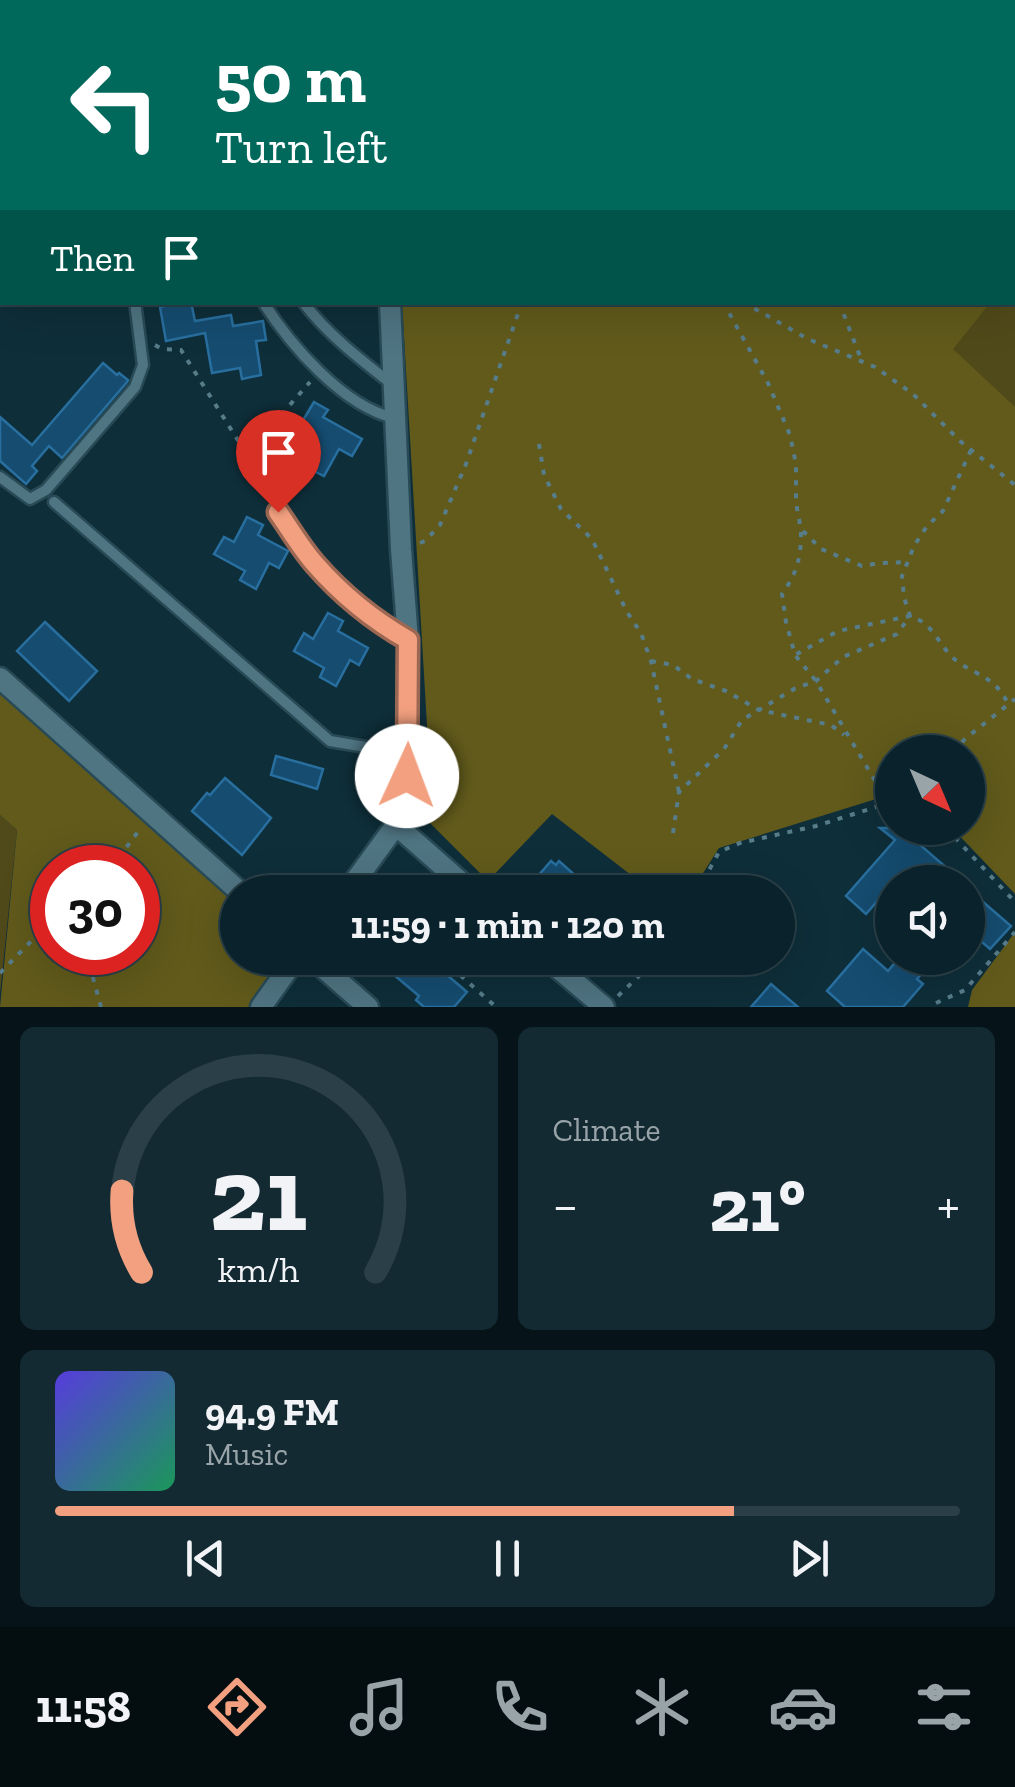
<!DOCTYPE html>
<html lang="en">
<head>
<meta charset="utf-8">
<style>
	body { margin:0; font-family:"Zilla Slab",serif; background:#132a33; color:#f1f3f6; height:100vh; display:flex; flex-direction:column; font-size:38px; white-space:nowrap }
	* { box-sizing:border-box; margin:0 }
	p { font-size:32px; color:#99a4a9 }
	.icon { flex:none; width:55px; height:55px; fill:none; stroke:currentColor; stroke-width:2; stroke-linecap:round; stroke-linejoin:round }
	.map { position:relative; height:1007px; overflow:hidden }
	.details { display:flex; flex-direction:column; gap:20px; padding:20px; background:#061318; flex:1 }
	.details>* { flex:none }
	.top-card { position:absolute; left:0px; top:0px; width:1015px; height:305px; box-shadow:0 10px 40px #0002,0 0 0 2px #2a3f47; background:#00695c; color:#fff; overflow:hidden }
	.needle { width:65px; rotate:136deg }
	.fabs { position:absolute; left:875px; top:735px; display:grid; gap:20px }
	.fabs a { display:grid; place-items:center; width:110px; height:110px; border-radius:50%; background:#0a222b; box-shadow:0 10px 40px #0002,0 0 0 2px #2a3f47; font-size:50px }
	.speed { position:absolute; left:30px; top:845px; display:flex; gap:20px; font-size:50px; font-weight:700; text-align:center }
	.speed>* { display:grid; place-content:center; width:130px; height:130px; border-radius:50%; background:#0a222b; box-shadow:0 10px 40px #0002,0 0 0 2px #2a3f47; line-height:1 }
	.speed .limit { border:15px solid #d22; background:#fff; color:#111 }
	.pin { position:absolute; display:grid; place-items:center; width:85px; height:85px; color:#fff; margin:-102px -42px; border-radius:50% 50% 50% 0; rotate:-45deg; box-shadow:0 0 10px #0007 }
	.pin .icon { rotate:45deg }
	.me { position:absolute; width:110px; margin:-55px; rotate:2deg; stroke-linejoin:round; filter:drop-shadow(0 0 8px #0008) }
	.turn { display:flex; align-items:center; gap:35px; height:210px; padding:0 50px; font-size:45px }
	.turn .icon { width:130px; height:130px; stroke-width:2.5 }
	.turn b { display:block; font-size:70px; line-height:85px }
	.then { display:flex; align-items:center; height:95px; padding:0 50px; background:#0003; gap:20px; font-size:38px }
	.big { font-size:75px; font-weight:800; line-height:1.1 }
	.details .widget { flex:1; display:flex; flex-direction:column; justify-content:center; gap:15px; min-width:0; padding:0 35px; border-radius:15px; background:#132a33 }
	.details .dial { align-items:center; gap:0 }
	.dial svg { height:260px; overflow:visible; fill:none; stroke:#2a3f47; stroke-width:7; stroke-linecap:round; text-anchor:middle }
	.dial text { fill:#f1f3f6; stroke:none }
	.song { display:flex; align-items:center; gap:30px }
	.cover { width:120px; height:120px; border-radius:15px; background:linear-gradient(135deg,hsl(250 70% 55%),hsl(150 70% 35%)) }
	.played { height:10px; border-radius:5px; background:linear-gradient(90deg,#f2a07f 75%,#2a3f47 75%) }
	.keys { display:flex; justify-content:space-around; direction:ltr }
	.heat { display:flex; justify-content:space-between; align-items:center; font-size:55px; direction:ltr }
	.details .tiles { flex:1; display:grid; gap:20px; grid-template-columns:1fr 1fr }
	.widget:last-child { grid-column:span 2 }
	.trip { position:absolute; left:220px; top:875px; width:575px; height:100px; border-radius:50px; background:#0a222b; box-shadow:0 10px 40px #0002,0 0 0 2px #2a3f47; font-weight:800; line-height:100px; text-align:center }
	.tabs { display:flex; height:160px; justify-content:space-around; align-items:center; background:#040e11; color:#99a4a9 }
	.tabs .icon { width:70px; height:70px }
	.tabs .selected { color:#f2a07f }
	.tabs b { font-size:45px; color:#f1f3f6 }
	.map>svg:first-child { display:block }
	.green { fill:#504a1a }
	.forest { fill:#615a1b; fill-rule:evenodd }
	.building { fill:#154c70; stroke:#286f9f; stroke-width:2.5 }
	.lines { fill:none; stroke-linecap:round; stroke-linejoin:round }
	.lane-casing { stroke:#284a56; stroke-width:15 }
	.street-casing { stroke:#284a56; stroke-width:25 }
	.path { stroke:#577c8a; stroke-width:4; stroke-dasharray:5 8; stroke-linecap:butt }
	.lane { stroke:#4f7482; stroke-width:10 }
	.street { stroke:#4f7482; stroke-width:20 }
	.route-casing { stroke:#9d6853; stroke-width:25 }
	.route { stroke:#f2a07f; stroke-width:18 }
</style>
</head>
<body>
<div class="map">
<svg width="1015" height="1007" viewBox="0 0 1015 1007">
	<rect width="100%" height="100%" fill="#0e2e39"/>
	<g class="green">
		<path d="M 975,0 L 1015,0 L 1015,417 L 941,349 L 979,303 L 1012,302 L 1012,2 L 971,2 Z"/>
		<path d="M 0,815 L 17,830 L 0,994 Z"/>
	</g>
	<g class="forest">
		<path d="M 402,303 L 990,303 L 953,349 L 1015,407 L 1015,894 L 952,828 L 968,828 L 968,752 L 892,752 L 892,794 L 719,848 L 691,892 L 653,892 L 552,814 L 488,881 L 424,817 L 429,759 Z"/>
		<path d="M 0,678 L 238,892 L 238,958 L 296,958 L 261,1007 L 0,1007 L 17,830 L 0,815 ZM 52,868 L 138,868 L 138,952 L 52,952 Z"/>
		<path d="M 1015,932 L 1015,1007 L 968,1007 L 972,990 Z"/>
	</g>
	<g class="building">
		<path d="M 184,302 L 191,302 L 195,321 L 231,315 L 233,326 L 263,321 L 266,340 L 256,341 L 261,375 L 242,379 L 240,368 L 212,373 L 205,333 L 166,341 L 160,307 Z"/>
		<path d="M 103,363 L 117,375 L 119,373 L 128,380 L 127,382 L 62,458 L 49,446 L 32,466 L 37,471 L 26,484 L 0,461 L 0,417 L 32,445 Z"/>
		<path d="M 314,402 L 328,410 L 323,417 L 362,439 L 352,456 L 339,449 L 324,476 L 308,468 L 313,459 L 280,440 L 290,422 L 299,427 Z"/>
		<path d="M 247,517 L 263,525 L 258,535 L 288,551 L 279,568 L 269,563 L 256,589 L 240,580 L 245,571 L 214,554 L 224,537 L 234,542 Z"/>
		<path d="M 328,613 L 343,621 L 338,631 L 368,648 L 359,665 L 350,660 L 336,686 L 320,677 L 324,668 L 294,651 L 304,633 L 313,639 Z"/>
		<path d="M 45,622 L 97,671 L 69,701 L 17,651 Z"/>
		<path d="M 276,756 L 323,769 L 317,789 L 271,775 Z"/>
		<path d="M 225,778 L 271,818 L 242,855 L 192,811 L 207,793 L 210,795 Z"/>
		<path d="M 880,828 L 921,828 L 912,838 L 963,882 L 915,882 L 903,872 L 866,914 L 846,896 L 895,840 Z"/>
		<path d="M 551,861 L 556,865 L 559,861 L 594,892 L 524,892 Z"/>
		<path d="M 968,889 L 1011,926 L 990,949 L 968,930 Z"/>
		<path d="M 863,949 L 888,971 L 899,958 L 935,958 L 917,979 L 923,984 L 903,1007 L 845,1007 L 827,991 Z"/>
		<path d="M 374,958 L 427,958 L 467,992 L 454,1007 L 424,1007 L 416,1000 L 419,996 Z"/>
		<path d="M 594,958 L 630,958 L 614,975 Z"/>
		<path d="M 771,984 L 779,991 L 798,1007 L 751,1007 Z"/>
	</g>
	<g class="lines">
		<defs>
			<g id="lane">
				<path d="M 263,302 C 291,346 343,406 394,418"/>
				<path d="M 303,302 C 328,335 361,360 393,385"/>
				<path d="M 0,477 L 30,499 L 46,490 L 135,387 L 143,365 L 135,302"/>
				<path d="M 54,502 L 330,741 L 407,754"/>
				<path d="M 278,512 C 290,529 301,548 315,564 C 341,595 372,620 407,639"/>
			</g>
			<g id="street">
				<path d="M 558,2 L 562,0"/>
				<path d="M 0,286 L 2,287"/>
				<path d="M 0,678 L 240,892"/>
				<path d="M 396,825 L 472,892"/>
				<path d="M 347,892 L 396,825 L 407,776 L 408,640 L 401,549 L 390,302"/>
				<path d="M 312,958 L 368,1007"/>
				<path d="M 546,958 L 604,1007"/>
				<path d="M 261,1007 L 296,958"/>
			</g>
		</defs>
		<use href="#lane" class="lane-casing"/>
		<use href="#street" class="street-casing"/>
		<g class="path">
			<path d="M 94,0 L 95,2"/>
			<path d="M 194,0 L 195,2"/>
			<path d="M 614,0 L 615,2"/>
			<path d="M 0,4 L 4,0"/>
			<path d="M 1012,87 L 1015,85"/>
			<path d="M 723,302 L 768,383 L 790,435 L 796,464 L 796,503 L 801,529 L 821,549 L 862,566 L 880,563 L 907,562"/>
			<path d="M 743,302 L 808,339 L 875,367 L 913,394 L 960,441 L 1015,485"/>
			<path d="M 839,302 L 861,359"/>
			<path d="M 155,345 L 162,349 L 181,350 L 263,480"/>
			<path d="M 539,444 L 544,475 L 561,509 L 592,539 L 627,612 L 641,633 L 651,661 L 679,792"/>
			<path d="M 971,450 L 943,511 L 927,526 L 914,546 L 902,576 L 904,597 L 910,616 C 915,619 921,620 925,624 C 938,635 944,652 958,662 C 980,677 996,678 1008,704"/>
			<path d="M 272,500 C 248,446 276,421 310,382"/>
			<path d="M 801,532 C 801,558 797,573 782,594 L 786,622 L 795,655 L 816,681 L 874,779 L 892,800"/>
			<path d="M 420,543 L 425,541 L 440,525 L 466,464 L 522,302"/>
			<path d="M 651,661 L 673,665 L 692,679 L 726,691 L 759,710 L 831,725 L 844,735"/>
			<path d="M 953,752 L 965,739 L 1015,699"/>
			<path d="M 946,828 L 1015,902"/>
			<path d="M 673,833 L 679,792 L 724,749 L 742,720 L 794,689 L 816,681 L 843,657 L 897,634 L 910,616 L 838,631 L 795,655"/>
			<path d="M 111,868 L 140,829"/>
			<path d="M 258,886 L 272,892"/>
			<path d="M 697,892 L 719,852 L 740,843 L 816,826 L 876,807 L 892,805"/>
			<path d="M 86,952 L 101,1007"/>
			<path d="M 346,958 L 352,967"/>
			<path d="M 441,958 L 496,1007"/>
			<path d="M 0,973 L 52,920"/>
			<path d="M 618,996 L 658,958"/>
			<path d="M 936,1003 L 965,990 L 1015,932"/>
		</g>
		<use href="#lane" class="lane"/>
		<use href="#street" class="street"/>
	</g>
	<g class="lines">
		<defs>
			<path id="route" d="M 278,512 C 290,529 301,548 315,564 C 342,595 373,620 408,640 L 407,776"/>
		</defs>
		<use href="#route" class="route-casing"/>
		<use href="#route" class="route"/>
	</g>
</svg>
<div class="fabs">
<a><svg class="needle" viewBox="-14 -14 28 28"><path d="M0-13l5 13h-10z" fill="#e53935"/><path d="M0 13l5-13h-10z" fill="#99a4a9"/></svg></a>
<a><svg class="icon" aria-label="sound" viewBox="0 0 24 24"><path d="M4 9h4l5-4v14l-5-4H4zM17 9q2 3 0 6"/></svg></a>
</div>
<div class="speed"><div class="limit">30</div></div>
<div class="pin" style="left:278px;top:512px;background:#d93025"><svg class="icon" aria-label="arrive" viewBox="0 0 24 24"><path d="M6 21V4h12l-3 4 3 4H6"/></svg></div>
<svg class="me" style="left:407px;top:776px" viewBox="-20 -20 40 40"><circle r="19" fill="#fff"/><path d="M0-13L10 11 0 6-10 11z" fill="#f2a07f"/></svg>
<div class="trip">11:59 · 1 min · 120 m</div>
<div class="top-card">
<div class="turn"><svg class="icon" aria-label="left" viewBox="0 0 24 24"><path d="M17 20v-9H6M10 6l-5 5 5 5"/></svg><div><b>50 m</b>Turn left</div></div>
<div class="then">Then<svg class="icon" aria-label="arrive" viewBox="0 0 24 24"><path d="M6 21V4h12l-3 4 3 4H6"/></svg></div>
</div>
</div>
<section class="details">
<div class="tiles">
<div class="widget dial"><svg viewBox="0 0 100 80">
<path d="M14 69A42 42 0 1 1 86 69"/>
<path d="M14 69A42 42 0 0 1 8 44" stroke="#f2a07f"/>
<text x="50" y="56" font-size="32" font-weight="700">21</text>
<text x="50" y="72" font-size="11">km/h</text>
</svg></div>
<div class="widget"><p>Climate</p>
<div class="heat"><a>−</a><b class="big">21°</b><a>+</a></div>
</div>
<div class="widget">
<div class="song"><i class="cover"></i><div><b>94.9 FM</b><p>Music</p></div></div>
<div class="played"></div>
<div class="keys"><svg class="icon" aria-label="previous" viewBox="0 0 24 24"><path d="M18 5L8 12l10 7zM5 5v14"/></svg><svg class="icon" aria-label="pause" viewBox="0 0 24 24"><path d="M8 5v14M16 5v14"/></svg><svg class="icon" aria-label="next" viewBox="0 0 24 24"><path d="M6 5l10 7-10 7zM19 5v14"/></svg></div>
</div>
</div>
</section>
<nav class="tabs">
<b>11:58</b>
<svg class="icon selected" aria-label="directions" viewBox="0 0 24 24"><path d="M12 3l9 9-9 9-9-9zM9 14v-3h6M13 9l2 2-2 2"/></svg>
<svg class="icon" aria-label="music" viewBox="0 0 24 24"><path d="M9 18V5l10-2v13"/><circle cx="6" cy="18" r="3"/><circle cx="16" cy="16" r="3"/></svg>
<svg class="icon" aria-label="phone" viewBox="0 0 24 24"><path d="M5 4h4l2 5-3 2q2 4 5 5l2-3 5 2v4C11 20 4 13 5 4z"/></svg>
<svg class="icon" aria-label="climate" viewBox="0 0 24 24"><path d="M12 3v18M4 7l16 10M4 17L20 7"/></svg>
<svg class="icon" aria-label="car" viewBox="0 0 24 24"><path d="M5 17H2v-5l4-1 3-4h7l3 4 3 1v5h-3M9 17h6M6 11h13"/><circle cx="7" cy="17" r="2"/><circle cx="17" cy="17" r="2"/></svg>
<svg class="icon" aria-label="filters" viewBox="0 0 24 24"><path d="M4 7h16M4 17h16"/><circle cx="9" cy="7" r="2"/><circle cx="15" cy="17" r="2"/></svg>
</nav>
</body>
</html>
